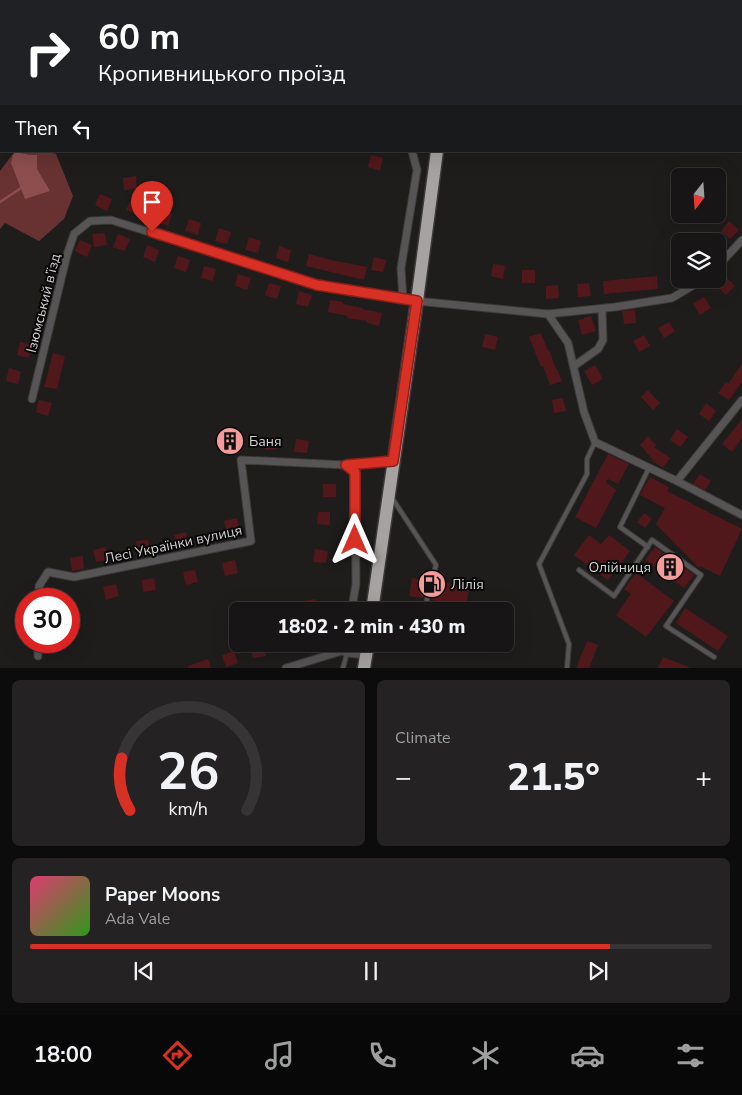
<!DOCTYPE html>
<html lang="en">
<head>
<meta charset="utf-8">
<style>
	body { margin:0; font-family:"Nunito Sans",sans-serif; background:#242222; color:#f1f3f6; height:100vh; display:flex; flex-direction:column; font-size:19px; white-space:nowrap }
	* { box-sizing:border-box; margin:0 }
	p { font-size:16px; color:#9e9fa0 }
	.icon { flex:none; width:28px; height:28px; fill:none; stroke:currentColor; stroke-width:2; stroke-linecap:round; stroke-linejoin:round }
	.map { position:relative; height:668px; overflow:hidden }
	.side { display:flex; flex-direction:column; gap:12px; padding:12px; background:#0d0c0c; flex:1 }
	.side>* { flex:none }
	.top-card { position:absolute; left:0px; top:0px; width:742px; height:152px; box-shadow:0 5px 20px #0002,0 0 0 1px #363434; background:#202124; color:#fff; overflow:hidden }
	.needle { width:32px; rotate:197deg }
	.tools { position:absolute; left:671px; top:168px; display:grid; gap:10px }
	.tools a { display:grid; place-items:center; width:55px; height:55px; border-radius:8px; background:#171515; box-shadow:0 5px 20px #0002,0 0 0 1px #363434; font-size:25px }
	.speed { position:absolute; left:15px; top:588px; display:flex; gap:10px; font-size:25px; font-weight:700; text-align:center }
	.speed>* { display:grid; place-content:center; width:65px; height:65px; border-radius:50%; background:#171515; box-shadow:0 5px 20px #0002,0 0 0 1px #363434; line-height:1 }
	.speed .limit { border:8px solid #d22; background:#fff; color:#111 }
	.pin { position:absolute; display:grid; place-items:center; width:42px; height:42px; color:#fff; margin:-51px -21px; border-radius:50% 50% 50% 0; rotate:-45deg; box-shadow:0 0 5px #0007 }
	.pin .icon { rotate:45deg }
	.me { position:absolute; width:55px; margin:-28px; rotate:0deg; stroke-linejoin:round; filter:drop-shadow(0 0 4px #0008) }
	.turn { display:flex; align-items:center; gap:18px; height:105px; padding:0 15px; font-size:22px }
	.turn .icon { width:65px; height:65px; stroke-width:2.5 }
	.turn b { display:block; font-size:35px; line-height:42px }
	.then { display:flex; align-items:center; height:48px; padding:0 15px; background:#0003; gap:10px; font-size:19px }
	.big { font-size:38px; font-weight:800; line-height:1.1 }
	.side .card { flex:1; display:flex; flex-direction:column; justify-content:center; gap:8px; min-width:0; padding:0 18px; border-radius:8px; background:#242222 }
	.side .dial { align-items:center; gap:0 }
	.dial svg { height:130px; overflow:visible; fill:none; stroke:#363434; stroke-width:7; stroke-linecap:round; text-anchor:middle }
	.dial text { fill:#f1f3f6; stroke:none }
	.song { display:flex; align-items:center; gap:15px }
	.cover { width:60px; height:60px; border-radius:8px; background:linear-gradient(135deg,hsl(340 70% 55%),hsl(110 70% 35%)) }
	.played { height:5px; border-radius:2px; background:linear-gradient(90deg,#d93025 85%,#363434 85%) }
	.keys { display:flex; justify-content:space-around; direction:ltr }
	.heat { display:flex; justify-content:space-between; align-items:center; font-size:28px; direction:ltr }
	.side .tiles { flex:1; display:grid; gap:12px; grid-template-columns:1fr 1fr }
	.card:last-child { grid-column:span 2 }
	.trip { position:absolute; left:229px; top:602px; width:285px; height:50px; border-radius:8px; background:#171515; box-shadow:0 5px 20px #0002,0 0 0 1px #363434; font-weight:800; line-height:50px; text-align:center }
	.menu { display:flex; height:80px; justify-content:space-around; align-items:center; background:#090808; color:#9e9fa0 }
	.menu .icon { width:35px; height:35px }
	.menu .current { color:#d93025 }
	.menu b { font-size:22px; color:#f1f3f6 }
	.map>svg:first-child { display:block }
	.green { fill:#683232 }
	.water { fill:#8d4e4e }
	.lines { fill:none; stroke-linecap:round; stroke-linejoin:round }
	.stream { stroke:#8d4e4e; stroke-width:2.5 }
	.building { fill:#51181b }
	.lane-casing { stroke:#3c3939; stroke-width:6 }
	.street-casing { stroke:#3c3939; stroke-width:9 }
	.highway-casing { stroke:#3c3939; stroke-width:15 }
	.lane { stroke:#565454; stroke-width:4 }
	.street { stroke:#565454; stroke-width:7 }
	.highway { stroke:#a6a2a2; stroke-width:12 }
	.route-casing { stroke:#8d1f18; stroke-width:12 }
	.route { stroke:#d93025; stroke-width:9 }
	.labels { text-anchor:middle; stroke-width:4; stroke-linejoin:round; paint-order:stroke }
	.street-label { font-size:14px; fill:#d4d2d2; stroke:#080707 }
	.poi-label { font-size:14px; fill:#d4d2d2; stroke:#080707; text-anchor:start }
</style>
</head>
<body>
<div class="map">
<svg width="742" height="668" viewBox="0 0 742 668">
	<rect width="100%" height="100%" fill="#1f1c1c"/>
	<path class="green" d="M 15,151 L 47,151 L 56,154 L 73,196 L 64,219 L 39,241 L 5,223 L 0,229 L 0,171 Z"/>
	<path class="water" d="M 16,152 L 29,155 L 37,155 L 37,169 L 50,191 L 25,199 L 11,163 L 13,155 Z"/>
	<g class="lines">
		<path class="stream" d="M 0,202 L 21,188"/>
	</g>
	<g class="building">
		<path d="M 371,155 L 383,158 L 380,171 L 368,167 Z"/>
		<path d="M 136,176 L 137,189 L 124,190 L 123,178 Z"/>
		<path d="M 100,194 L 112,199 L 107,211 L 95,205 Z"/>
		<path d="M 131,198 L 143,203 L 138,215 L 126,210 Z"/>
		<path d="M 160,209 L 172,214 L 168,226 L 156,221 Z"/>
		<path d="M 189,219 L 201,223 L 198,235 L 185,231 Z"/>
		<path d="M 729,221 L 739,230 L 730,239 L 721,231 Z"/>
		<path d="M 219,228 L 231,232 L 227,244 L 215,241 Z"/>
		<path d="M 105,233 L 107,245 L 94,247 L 92,234 Z"/>
		<path d="M 118,234 L 130,239 L 125,251 L 113,247 Z"/>
		<path d="M 249,237 L 261,241 L 258,253 L 245,250 Z"/>
		<path d="M 80,240 L 92,245 L 87,257 L 75,251 Z"/>
		<path d="M 147,245 L 159,250 L 155,262 L 143,257 Z"/>
		<path d="M 279,246 L 291,250 L 288,262 L 276,258 Z"/>
		<path d="M 309,254 L 331,260 L 367,267 L 364,280 L 306,266 Z"/>
		<path d="M 178,256 L 190,260 L 186,272 L 174,268 Z"/>
		<path d="M 374,257 L 386,260 L 383,272 L 371,270 Z"/>
		<path d="M 493,264 L 505,266 L 503,279 L 491,276 Z"/>
		<path d="M 204,266 L 216,269 L 213,281 L 201,278 Z"/>
		<rect x="522" y="270" width="13" height="13"/>
		<path d="M 238,274 L 251,278 L 247,290 L 235,286 Z"/>
		<path d="M 657,276 L 658,289 L 604,294 L 603,281 Z"/>
		<path d="M 726,277 L 735,286 L 726,295 L 717,286 Z"/>
		<path d="M 269,283 L 281,286 L 277,299 L 265,295 Z"/>
		<path d="M 589,283 L 591,296 L 578,297 L 577,284 Z"/>
		<path d="M 558,285 L 559,298 L 546,299 L 546,286 Z"/>
		<path d="M 299,291 L 312,295 L 308,307 L 296,304 Z"/>
		<path d="M 704,297 L 711,308 L 700,315 L 693,304 Z"/>
		<path d="M 330,300 L 343,302 L 343,304 L 362,308 L 362,309 L 382,313 L 379,326 L 367,323 L 367,321 L 347,318 L 348,316 L 328,312 Z"/>
		<path d="M 635,310 L 636,323 L 624,324 L 622,311 Z"/>
		<path d="M 591,316 L 596,331 L 582,335 L 578,320 Z"/>
		<path d="M 669,322 L 675,331 L 664,338 L 658,328 Z"/>
		<path d="M 541,333 L 548,351 L 549,350 L 556,369 L 557,369 L 562,381 L 550,385 L 543,366 L 541,367 L 529,337 Z"/>
		<path d="M 485,334 L 498,337 L 495,350 L 482,347 Z"/>
		<path d="M 644,335 L 650,346 L 639,352 L 633,341 Z"/>
		<path d="M 20,342 L 32,345 L 29,358 L 17,355 Z"/>
		<path d="M 53,353 L 65,356 L 57,389 L 44,387 Z"/>
		<path d="M 742,364 L 742,382 L 729,400 L 718,393 L 726,382 L 728,384 Z"/>
		<path d="M 595,365 L 603,379 L 592,385 L 584,371 Z"/>
		<path d="M 9,368 L 21,372 L 18,384 L 6,381 Z"/>
		<path d="M 648,390 L 660,403 L 653,410 L 641,397 Z"/>
		<path d="M 563,398 L 566,411 L 554,413 L 552,400 Z"/>
		<path d="M 39,400 L 52,403 L 48,416 L 36,412 Z"/>
		<path d="M 706,403 L 716,411 L 709,421 L 699,414 Z"/>
		<path d="M 742,419 L 742,438 L 732,452 L 722,444 Z"/>
		<path d="M 677,429 L 688,437 L 680,447 L 670,440 Z"/>
		<path d="M 235,434 L 238,446 L 226,449 L 223,437 Z"/>
		<path d="M 275,436 L 277,449 L 265,450 L 263,438 Z"/>
		<path d="M 648,436 L 656,445 L 654,447 L 670,458 L 663,468 L 652,461 L 653,460 L 640,445 Z"/>
		<path d="M 296,439 L 309,441 L 307,453 L 294,452 Z"/>
		<path d="M 608,454 L 629,464 L 618,484 L 608,479 L 606,482 L 616,490 L 596,528 L 575,517 Z"/>
		<path d="M 700,474 L 711,481 L 705,490 L 693,484 Z"/>
		<path d="M 650,477 L 669,487 L 667,491 L 742,529 L 720,576 L 700,566 L 699,568 L 656,524 L 665,508 L 640,495 Z"/>
		<rect x="323" y="484" width="13" height="13"/>
		<path d="M 318,512 L 330,512 L 330,525 L 317,524 Z"/>
		<path d="M 644,513 L 652,519 L 645,528 L 637,522 Z"/>
		<path d="M 237,518 L 240,531 L 227,534 L 224,521 Z"/>
		<path d="M 186,532 L 189,545 L 177,548 L 174,535 Z"/>
		<path d="M 589,535 L 601,544 L 609,535 L 630,551 L 608,580 L 574,555 Z"/>
		<path d="M 148,540 L 150,552 L 138,554 L 136,541 Z"/>
		<path d="M 106,547 L 109,559 L 96,562 L 93,550 Z"/>
		<path d="M 655,547 L 694,575 L 684,588 L 645,560 Z"/>
		<path d="M 315,549 L 328,551 L 326,563 L 313,562 Z"/>
		<path d="M 83,556 L 84,569 L 72,571 L 70,558 Z"/>
		<path d="M 235,560 L 238,573 L 225,576 L 222,563 Z"/>
		<path d="M 195,570 L 198,582 L 186,585 L 183,572 Z"/>
		<path d="M 636,573 L 674,601 L 646,637 L 616,615 L 631,594 L 624,589 Z"/>
		<path d="M 154,578 L 156,590 L 143,592 L 142,580 Z"/>
		<path d="M 412,578 L 428,580 L 423,598 L 409,596 Z"/>
		<path d="M 436,581 L 454,584 L 454,587 L 469,590 L 465,611 L 453,611 L 455,604 L 431,600 Z"/>
		<path d="M 116,584 L 119,596 L 106,600 L 103,587 Z"/>
		<path d="M 316,599 L 318,611 L 305,611 L 303,601 Z"/>
		<path d="M 685,608 L 728,636 L 718,651 L 676,623 Z"/>
		<path d="M 26,619 L 26,642 L 22,642 L 19,620 Z"/>
		<rect x="43" y="641" width="13" height="10"/>
		<path d="M 587,641 L 598,645 L 589,668 L 576,668 Z"/>
		<path d="M 260,644 L 263,644 L 266,656 L 253,658 L 250,646 Z"/>
		<path d="M 278,644 L 291,644 L 292,650 L 280,653 Z"/>
		<path d="M 234,651 L 238,663 L 226,667 L 222,655 Z"/>
		<path d="M 663,657 L 689,667 L 689,668 L 658,668 Z"/>
		<path d="M 208,659 L 211,668 L 188,668 L 188,666 Z"/>
	</g>
	<g class="lines">
		<defs>
			<g id="lane">
				<path d="M 392,498 L 436,565 L 424,611"/>
				<path d="M 648,547 L 620,527 L 649,468"/>
				<path d="M 579,570 L 614,596 L 652,540 L 701,575 L 666,626 L 714,657"/>
				<path d="M 370,652 L 383,644"/>
				<path d="M 343,668 L 347,653"/>
				<path d="M 567,668 L 569,644 L 539,564 L 587,474 L 587,459 L 595,442"/>
			</g>
			<g id="street">
				<path d="M 8,0 L 8,1"/>
				<path d="M 233,0 L 234,1"/>
				<path d="M 715,0 L 718,1"/>
				<path d="M 741,11 L 742,11"/>
				<path d="M 718,266 L 742,240"/>
				<path d="M 403,299 L 401,268 L 417,170 L 412,151"/>
				<path d="M 548,314 L 615,307 L 672,298 L 704,279"/>
				<path d="M 574,366 L 598,349 L 603,340 L 602,309"/>
				<path d="M 32,399 L 67,255 L 74,234 L 90,221 L 111,220 L 317,285 L 417,301 L 548,314 L 568,343 L 584,412 L 595,442 L 677,481 L 742,515"/>
				<path d="M 346,465 L 355,472 L 356,584 L 352,607 L 365,611"/>
				<path d="M 677,481 L 742,400"/>
				<path d="M 39,599 L 39,586 L 48,572 L 74,577 L 251,541 L 241,460 L 346,465 L 393,461"/>
				<path d="M 38,656 L 38,641"/>
				<path d="M 286,668 L 342,651 L 347,653 L 366,655"/>
			</g>
			<g id="highway">
				<path d="M 456,1 L 457,0"/>
				<path d="M 372,611 L 417,301 L 437,151"/>
				<path d="M 364,668 L 368,644"/>
			</g>
		</defs>
		<use href="#lane" class="lane-casing"/>
		<use href="#street" class="street-casing"/>
		<use href="#highway" class="highway-casing"/>
		<use href="#lane" class="lane"/>
		<use href="#street" class="street"/>
		<use href="#highway" class="highway"/>
	</g>
	<g class="lines">
		<defs>
			<path id="route" d="M 152,232 L 317,285 L 417,301 L 393,461 L 346,465 L 355,472 L 355,540"/>
		</defs>
		<use href="#route" class="route-casing"/>
		<use href="#route" class="route"/>
	</g>
	<defs>
		<symbol id="building-disc" viewBox="-11 -11 22 22"><circle r="9.5" fill="#f59b9a" stroke="#080707"/><path d="M-4-6H4V6H1V3H-1V6H-4ZM-2.5-4.3h1.7v1.8h-1.7ZM.8-4.3h1.7v1.8H.8ZM-2.5-1h1.7V.8h-1.7ZM.8-1h1.7V.8H.8Z" fill="#111"/></symbol>
		<symbol id="fuel-disc" viewBox="-11 -11 22 22"><circle r="9.5" fill="#f59b9a" stroke="#080707"/><path d="M-5.5-6h7V0h2V4h1.3V-2.5L3-4.5l.8-.8L6-3V5H2.5V1h-1V6h-7ZM-4.2-4.7v3.2H.2V-4.7Z" fill="#111"/></symbol>
	</defs>
	<g fill-rule="evenodd">
		<use href="#building-disc" x="214" y="425" width="32" height="32"/>
		<use href="#building-disc" x="654" y="551" width="32" height="32"/>
		<use href="#fuel-disc" x="416" y="568" width="32" height="32"/>
	</g>
	<g class="labels">
		<g class="street-label">
			<text transform="translate(43 303) rotate(-76)" y="5">Ізюмський в’їзд</text>
			<text transform="translate(173 544) rotate(-12)" y="5">Лесі Українки вулиця</text>
		</g>
		<g class="poi-label">
			<text x="249" y="446">Баня</text>
			<text x="651" y="572" text-anchor="end">Олійниця</text>
			<text x="451" y="589">Лілія</text>
		</g>
	</g>
</svg>
<div class="tools">
<a><svg class="needle" viewBox="-14 -14 28 28"><path d="M0-13l5 13h-10z" fill="#e53935"/><path d="M0 13l5-13h-10z" fill="#9e9fa0"/></svg></a>
<a><svg class="icon" aria-label="layers" viewBox="0 0 24 24"><path d="M12 4l9 5-9 5-9-5zM3 14l9 5 9-5"/></svg></a>
</div>
<div class="speed"><div class="limit">30</div></div>
<div class="pin" style="left:152px;top:232px;background:#d93025"><svg class="icon" aria-label="arrive" viewBox="0 0 24 24"><path d="M6 21V4h12l-3 4 3 4H6"/></svg></div>
<svg class="me" style="left:355px;top:540px" viewBox="-20 -20 40 40"><path d="M0-17L14 15 0 8-14 15z" fill="#d93025" stroke="#fff" stroke-width="4"/></svg>
<div class="trip">18:02 · 2 min · 430 m</div>
<div class="top-card">
<div class="turn"><svg class="icon" aria-label="right" viewBox="0 0 24 24"><path d="M7 20v-9h11M14 6l5 5-5 5"/></svg><div><b>60 m</b>Кропивницького проїзд</div></div>
<div class="then">Then<svg class="icon" aria-label="left" viewBox="0 0 24 24"><path d="M17 20v-9H6M10 6l-5 5 5 5"/></svg></div>
</div>
</div>
<section class="side">
<div class="tiles">
<div class="card dial"><svg viewBox="0 0 100 80">
<path d="M14 69A42 42 0 1 1 86 69"/>
<path d="M14 69A42 42 0 0 1 9 37" stroke="#d93025"/>
<text x="50" y="56" font-size="32" font-weight="700">26</text>
<text x="50" y="72" font-size="11">km/h</text>
</svg></div>
<div class="card"><p>Climate</p>
<div class="heat"><a>−</a><b class="big">21.5°</b><a>+</a></div>
</div>
<div class="card">
<div class="song"><i class="cover"></i><div><b>Paper Moons</b><p>Ada Vale</p></div></div>
<div class="played"></div>
<div class="keys"><svg class="icon" aria-label="previous" viewBox="0 0 24 24"><path d="M18 5L8 12l10 7zM5 5v14"/></svg><svg class="icon" aria-label="pause" viewBox="0 0 24 24"><path d="M8 5v14M16 5v14"/></svg><svg class="icon" aria-label="next" viewBox="0 0 24 24"><path d="M6 5l10 7-10 7zM19 5v14"/></svg></div>
</div>
</div>
</section>
<nav class="menu">
<b>18:00</b>
<svg class="icon current" aria-label="directions" viewBox="0 0 24 24"><path d="M12 3l9 9-9 9-9-9zM9 14v-3h6M13 9l2 2-2 2"/></svg>
<svg class="icon" aria-label="music" viewBox="0 0 24 24"><path d="M9 18V5l10-2v13"/><circle cx="6" cy="18" r="3"/><circle cx="16" cy="16" r="3"/></svg>
<svg class="icon" aria-label="phone" viewBox="0 0 24 24"><path d="M5 4h4l2 5-3 2q2 4 5 5l2-3 5 2v4C11 20 4 13 5 4z"/></svg>
<svg class="icon" aria-label="climate" viewBox="0 0 24 24"><path d="M12 3v18M4 7l16 10M4 17L20 7"/></svg>
<svg class="icon" aria-label="car" viewBox="0 0 24 24"><path d="M5 17H2v-5l4-1 3-4h7l3 4 3 1v5h-3M9 17h6M6 11h13"/><circle cx="7" cy="17" r="2"/><circle cx="17" cy="17" r="2"/></svg>
<svg class="icon" aria-label="filters" viewBox="0 0 24 24"><path d="M4 7h16M4 17h16"/><circle cx="9" cy="7" r="2"/><circle cx="15" cy="17" r="2"/></svg>
</nav>
</body>
</html>
